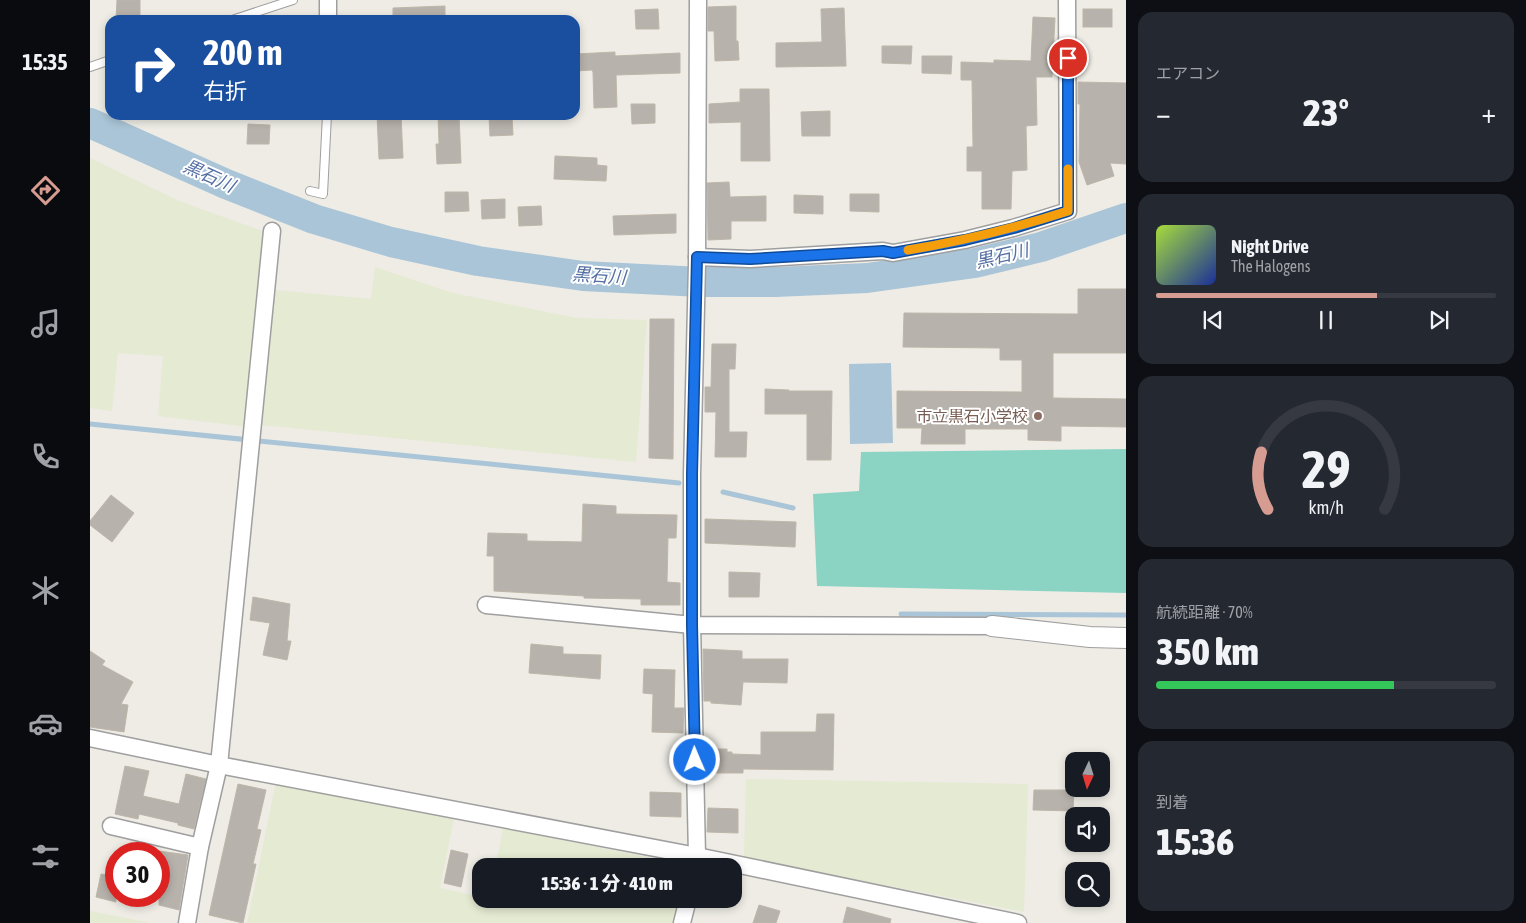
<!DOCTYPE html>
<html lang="ja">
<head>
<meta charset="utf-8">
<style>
	body { margin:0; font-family:"Asap Condensed","Noto Sans JP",sans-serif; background:#242831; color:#f1f3f6; height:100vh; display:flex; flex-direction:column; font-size:19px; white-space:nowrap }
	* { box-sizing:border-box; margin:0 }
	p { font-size:16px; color:#9ea1a6 }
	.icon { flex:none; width:28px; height:28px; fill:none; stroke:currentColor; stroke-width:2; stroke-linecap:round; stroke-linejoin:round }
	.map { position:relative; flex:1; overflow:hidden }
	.sheet { display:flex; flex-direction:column; gap:12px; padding:12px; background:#0d0f14; width:400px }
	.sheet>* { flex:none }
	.hud { position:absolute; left:15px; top:15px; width:475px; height:105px; border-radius:15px; box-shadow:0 2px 8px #0003; background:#1a4fa0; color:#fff; overflow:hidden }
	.needle { width:32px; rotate:184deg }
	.controls { position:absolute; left:975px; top:752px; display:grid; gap:10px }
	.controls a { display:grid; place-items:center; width:45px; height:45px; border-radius:10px; background:#171b24; box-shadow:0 2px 8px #0003; font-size:25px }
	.speed { position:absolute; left:15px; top:842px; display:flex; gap:10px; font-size:25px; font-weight:700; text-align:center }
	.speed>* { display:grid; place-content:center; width:65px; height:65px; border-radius:50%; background:#171b24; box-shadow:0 2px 8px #0003; line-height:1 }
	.speed .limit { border:8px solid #d22; background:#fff; color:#111 }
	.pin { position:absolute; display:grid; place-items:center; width:42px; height:42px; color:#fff; margin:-21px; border:2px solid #fff; border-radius:50%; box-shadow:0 1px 5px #0007 }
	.me { position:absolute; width:55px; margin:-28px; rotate:359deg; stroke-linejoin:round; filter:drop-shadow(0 0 4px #0008) }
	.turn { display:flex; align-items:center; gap:18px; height:105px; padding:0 15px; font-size:22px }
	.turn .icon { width:65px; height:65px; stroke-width:2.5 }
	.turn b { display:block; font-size:35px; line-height:42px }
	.big { font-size:38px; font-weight:800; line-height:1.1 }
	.sheet .tile { flex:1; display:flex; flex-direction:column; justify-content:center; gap:8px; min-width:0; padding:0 18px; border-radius:15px; background:#242831 }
	.sheet .dial { align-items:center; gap:0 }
	.dial svg { height:130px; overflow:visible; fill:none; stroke:#363941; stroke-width:7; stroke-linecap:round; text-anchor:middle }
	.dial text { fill:#f1f3f6; stroke:none }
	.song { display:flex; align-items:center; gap:15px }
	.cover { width:60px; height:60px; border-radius:8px; background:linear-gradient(135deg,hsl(80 70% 55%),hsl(230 70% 35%)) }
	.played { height:5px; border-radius:2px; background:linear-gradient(90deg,#d69c91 65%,#363941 65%) }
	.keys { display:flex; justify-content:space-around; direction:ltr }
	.heat { display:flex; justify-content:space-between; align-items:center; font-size:28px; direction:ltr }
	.charge { height:8px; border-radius:4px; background:linear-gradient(90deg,#34c759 70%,#363941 0) }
	.trip { position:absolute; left:382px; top:858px; width:270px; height:50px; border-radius:15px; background:#171b24; box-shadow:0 2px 8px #0003; font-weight:800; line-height:50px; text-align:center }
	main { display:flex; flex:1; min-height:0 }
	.tab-bar { display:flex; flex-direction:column; width:90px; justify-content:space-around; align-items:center; background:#090b0e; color:#9ea1a6 }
	.tab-bar .icon { width:35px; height:35px }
	.tab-bar .selected { color:#d69c91 }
	.tab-bar b { font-size:22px; color:#f1f3f6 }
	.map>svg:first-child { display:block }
	.farmland { fill:#e5ead2 }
	.pitch { fill:#8bd4c4 }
	.water { fill:#aac5d7 }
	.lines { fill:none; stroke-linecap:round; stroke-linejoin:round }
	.stream { stroke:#aac5d7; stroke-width:5 }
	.river { stroke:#aac5d7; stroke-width:30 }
	.building { fill:#b7b2ab; stroke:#beb6a9 }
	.service-casing { stroke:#9f9f9f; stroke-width:10 }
	.minor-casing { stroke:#9f9f9f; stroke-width:19 }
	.tertiary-casing { stroke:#9f9f9f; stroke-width:22 }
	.service { stroke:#fff; stroke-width:8 }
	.minor { stroke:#fff; stroke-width:16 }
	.tertiary { stroke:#fff; stroke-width:20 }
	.route-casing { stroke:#114b97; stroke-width:12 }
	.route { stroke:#1a73e8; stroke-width:9 }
	.slow { stroke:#f59e0b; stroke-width:9 }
	.education-dot { fill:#8d6e63; stroke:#fff; stroke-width:2 }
	.labels { text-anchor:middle; stroke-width:4; stroke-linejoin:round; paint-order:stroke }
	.education-label { font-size:16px; fill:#785e54; stroke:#fff; text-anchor:end }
	.water-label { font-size:18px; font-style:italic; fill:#556fa3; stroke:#fff }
</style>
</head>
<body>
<main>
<nav class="tab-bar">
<b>15:35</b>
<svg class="icon selected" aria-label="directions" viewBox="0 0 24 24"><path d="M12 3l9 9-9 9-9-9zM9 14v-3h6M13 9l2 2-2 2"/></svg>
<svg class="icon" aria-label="music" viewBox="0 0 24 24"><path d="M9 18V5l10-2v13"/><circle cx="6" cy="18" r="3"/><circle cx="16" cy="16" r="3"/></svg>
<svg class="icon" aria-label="phone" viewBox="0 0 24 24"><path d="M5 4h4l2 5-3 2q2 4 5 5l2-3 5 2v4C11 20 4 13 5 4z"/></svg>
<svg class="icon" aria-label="climate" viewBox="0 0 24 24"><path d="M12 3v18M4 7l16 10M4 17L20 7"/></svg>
<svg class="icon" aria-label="car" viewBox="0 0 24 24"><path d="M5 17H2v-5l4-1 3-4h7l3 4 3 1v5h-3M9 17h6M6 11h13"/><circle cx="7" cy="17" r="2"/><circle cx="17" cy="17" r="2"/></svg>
<svg class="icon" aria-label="filters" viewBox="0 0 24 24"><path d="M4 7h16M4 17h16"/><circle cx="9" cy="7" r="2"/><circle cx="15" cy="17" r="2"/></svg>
</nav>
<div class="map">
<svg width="1036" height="923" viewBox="0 0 1036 923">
	<rect width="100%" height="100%" fill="#eeece5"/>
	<g class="farmland">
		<path d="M 0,158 L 89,201 L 175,232 L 159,427 L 68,416 L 73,356 L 28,353 L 22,411 L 0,408 Z"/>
		<path d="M 285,267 L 363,293 L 486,318 L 557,320 L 546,462 L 171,425 L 184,290 L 281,299 Z"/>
		<path d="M 656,779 L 938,784 L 934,912 L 654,858 Z"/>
		<path d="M 186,782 L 364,818 L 350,888 L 391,897 L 391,899 L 588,899 L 583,923 L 157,923 Z"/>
		<path d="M 413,828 L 595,865 L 594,866 L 406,866 Z"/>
		<path d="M 0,911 L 61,923 L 0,923 Z"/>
	</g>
	<path class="pitch" d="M 1036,449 L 1036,593 L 727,586 L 723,494 L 769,491 L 771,452 Z"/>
	<path class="water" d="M 801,363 L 803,443 L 760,444 L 759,364 Z"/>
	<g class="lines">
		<g class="stream">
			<path d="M 0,424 L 589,483"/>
			<path d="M 633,492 L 703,508"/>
			<path d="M 811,614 L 1036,615"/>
		</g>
		<path class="river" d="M 0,123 L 136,184 L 224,219 L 301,242 L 388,261 L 493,276 L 611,282 L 685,282 L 777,278 L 885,263 L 951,247 L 1036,218"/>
	</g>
	<g class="building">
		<path d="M 27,0 L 50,0 L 50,20 L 26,20 Z"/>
		<path d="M 355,6 L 355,20 L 303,20 L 303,8 Z"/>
		<path d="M 646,6 L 646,41 L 648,41 L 649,60 L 625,61 L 624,31 L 618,31 L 618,7 Z"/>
		<path d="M 754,8 L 756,66 L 686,67 L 686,43 L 732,42 L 731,9 Z"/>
		<path d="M 568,9 L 569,29 L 546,29 L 545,10 Z"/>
		<rect x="993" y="9" width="29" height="18"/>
		<path d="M 943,17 L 965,18 L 962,77 L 946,77 L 947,125 L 936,126 L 937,170 L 922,171 L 921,209 L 892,209 L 892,171 L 877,171 L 877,147 L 883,147 L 882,80 L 871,80 L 871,62 L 904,63 L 904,60 L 941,61 Z"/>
		<path d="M 792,46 L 822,46 L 821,64 L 792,63 Z"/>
		<path d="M 525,52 L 525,56 L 590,53 L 590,73 L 526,75 L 527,107 L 504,108 L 503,72 L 502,70 L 485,71 L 485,54 Z"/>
		<path d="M 832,56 L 862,56 L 861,74 L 832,73 Z"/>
		<path d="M 988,82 L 1036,83 L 1036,164 L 1020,163 L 1024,176 L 997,185 L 989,162 L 990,104 L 988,104 Z"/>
		<path d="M 650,89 L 679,89 L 680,161 L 651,161 L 651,122 L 619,123 L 619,104 L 650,102 Z"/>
		<path d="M 541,104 L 565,104 L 565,123 L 542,124 Z"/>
		<path d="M 740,111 L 740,136 L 712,136 L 711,112 Z"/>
		<path d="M 287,115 L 311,115 L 313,158 L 289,159 Z"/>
		<path d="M 348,115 L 369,115 L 371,163 L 347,164 L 346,144 L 349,144 Z"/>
		<path d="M 422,116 L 423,135 L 400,136 L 399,117 Z"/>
		<path d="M 158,124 L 180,125 L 179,144 L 157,144 Z"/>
		<path d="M 465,156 L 507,158 L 507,165 L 517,166 L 516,181 L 464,179 Z"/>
		<path d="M 639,182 L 640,197 L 676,196 L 676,221 L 641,221 L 641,239 L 618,240 L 617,183 Z"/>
		<path d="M 355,192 L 378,192 L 379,211 L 355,212 Z"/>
		<path d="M 760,194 L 789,194 L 789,212 L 760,211 Z"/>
		<path d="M 704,195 L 733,196 L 733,214 L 704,213 Z"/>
		<path d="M 415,199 L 415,218 L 392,219 L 391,200 Z"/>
		<path d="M 451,206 L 452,225 L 429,226 L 428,207 Z"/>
		<path d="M 586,214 L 586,233 L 524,235 L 523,216 Z"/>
		<path d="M 988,289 L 1036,289 L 1036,353 L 963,353 L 963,398 L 1036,399 L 1036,427 L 971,426 L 971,441 L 938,440 L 938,429 L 875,429 L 875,444 L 831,444 L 832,428 L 807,428 L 807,391 L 932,392 L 932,360 L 910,360 L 910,348 L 813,347 L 814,313 L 988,314 Z"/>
		<path d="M 560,319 L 584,319 L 583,459 L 559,458 Z"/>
		<path d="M 622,344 L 646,344 L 645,369 L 639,369 L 639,432 L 657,432 L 656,457 L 625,457 L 626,412 L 615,412 L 615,387 L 621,387 Z"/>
		<path d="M 675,389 L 699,390 L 699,391 L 742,391 L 741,460 L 717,460 L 717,414 L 675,414 Z"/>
		<path d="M 21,495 L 44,513 L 22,542 L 0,525 L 0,521 Z"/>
		<path d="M 493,504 L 526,506 L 526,514 L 587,515 L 586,538 L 578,538 L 577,582 L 590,583 L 590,605 L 551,605 L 551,599 L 494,598 L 494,596 L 404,591 L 404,556 L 397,556 L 398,533 L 437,534 L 437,541 L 492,542 Z"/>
		<path d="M 615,519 L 706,522 L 705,547 L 615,543 Z"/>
		<path d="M 639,572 L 670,573 L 669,597 L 639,597 Z"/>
		<path d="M 163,597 L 200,604 L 197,641 L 201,641 L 197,660 L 173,655 L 180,623 L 160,620 Z"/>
		<path d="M 441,644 L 473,647 L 473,654 L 511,655 L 510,679 L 439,673 Z"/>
		<path d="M 613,649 L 652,651 L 652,659 L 698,659 L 697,683 L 653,682 L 651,705 L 621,703 L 621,701 L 614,701 Z"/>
		<path d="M 0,651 L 15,661 L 12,665 L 43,682 L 31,704 L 38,705 L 34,732 L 0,727 Z"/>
		<path d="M 554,669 L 585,670 L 584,708 L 594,708 L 593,733 L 562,732 L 563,694 L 553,693 Z"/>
		<path d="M 727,714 L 744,714 L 743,770 L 653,769 L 653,773 L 624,773 L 624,749 L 637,749 L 637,752 L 642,752 L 642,754 L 671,755 L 671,732 L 726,732 Z"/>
		<path d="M 35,766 L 59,771 L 53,796 L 89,804 L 96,774 L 116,779 L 104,829 L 88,825 L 88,823 L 49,814 L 48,819 L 25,814 Z"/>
		<path d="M 148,784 L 176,790 L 167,829 L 171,830 L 163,864 L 166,864 L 153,923 L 119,915 Z"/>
		<path d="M 944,790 L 984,790 L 983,811 L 943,810 Z"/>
		<path d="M 560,792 L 591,793 L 591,817 L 560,816 Z"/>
		<path d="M 618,808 L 648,809 L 648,833 L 617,832 Z"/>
		<path d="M 361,850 L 378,854 L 371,887 L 354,883 Z"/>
		<path d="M 69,851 L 98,855 L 89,910 L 69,905 Z"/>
		<path d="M 11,874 L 26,876 L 26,902 L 6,897 Z"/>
		<path d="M 669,905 L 690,911 L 686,923 L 663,923 Z"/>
		<path d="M 757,907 L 801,919 L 800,923 L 753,923 Z"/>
	</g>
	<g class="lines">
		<defs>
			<g id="service">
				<path d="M 142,20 L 203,0"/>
				<path d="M 0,67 L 20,60"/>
				<path d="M 220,191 L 233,194 L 237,115"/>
			</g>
			<g id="minor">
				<path d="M 238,20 L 238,0"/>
				<path d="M 607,257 L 660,259 L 793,251 L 803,253 L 875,240 L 923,228 L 978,211 L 977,0"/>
				<path d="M 396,605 L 602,625 L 902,626"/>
				<path d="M 0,738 L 129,765 L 607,856 L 928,923"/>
				<path d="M 21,826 L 110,847"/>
				<path d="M 605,866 L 607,856 L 602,625 L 602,474 L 607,264 L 608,0"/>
				<path d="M 97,923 L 110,847 L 129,765 L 182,231"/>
				<path d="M 592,923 L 598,899"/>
			</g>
			<path id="tertiary" d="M 902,626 L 1000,637 L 1036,638"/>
		</defs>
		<use href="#service" class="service-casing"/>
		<use href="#minor" class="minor-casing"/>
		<use href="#tertiary" class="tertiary-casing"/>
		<use href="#service" class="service"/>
		<use href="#minor" class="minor"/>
		<use href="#tertiary" class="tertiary"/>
	</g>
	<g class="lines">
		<defs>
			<path id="route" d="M 605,760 L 602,625 L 602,474 L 607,257 L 660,259 L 793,251 L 803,253 L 875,240 L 924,228 L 978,211 L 978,58"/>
		</defs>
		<use href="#route" class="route-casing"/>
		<use href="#route" class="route"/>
		<path class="slow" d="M 818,250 C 873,241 925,228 978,211 L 978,169"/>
	</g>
	<circle class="education-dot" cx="948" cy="416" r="5"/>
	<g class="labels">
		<g class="education-label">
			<text x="938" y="422">市立黒石小学校</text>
		</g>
		<g class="water-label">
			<text transform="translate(119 176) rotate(24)" y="6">黒石川</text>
			<text transform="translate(912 256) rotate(-13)" y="6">黒石川</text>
			<text transform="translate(509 276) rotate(4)" y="6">黒石川</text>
		</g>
	</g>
</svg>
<div class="controls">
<a><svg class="needle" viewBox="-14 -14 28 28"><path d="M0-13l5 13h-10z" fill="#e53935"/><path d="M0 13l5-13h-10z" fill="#9ea1a6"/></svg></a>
<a><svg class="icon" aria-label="sound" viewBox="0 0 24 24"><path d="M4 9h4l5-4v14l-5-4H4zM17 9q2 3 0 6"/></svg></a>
<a><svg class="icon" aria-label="search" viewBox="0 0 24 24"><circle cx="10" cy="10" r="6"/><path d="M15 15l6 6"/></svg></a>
</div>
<div class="speed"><div class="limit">30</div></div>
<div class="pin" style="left:978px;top:58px;background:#d93025"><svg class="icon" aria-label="arrive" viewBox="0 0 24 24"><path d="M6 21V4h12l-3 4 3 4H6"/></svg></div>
<svg class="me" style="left:605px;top:760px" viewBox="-20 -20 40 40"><circle r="17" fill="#1a73e8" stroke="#fff" stroke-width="3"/><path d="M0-11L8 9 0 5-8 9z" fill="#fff"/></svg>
<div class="trip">15:36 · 1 分 · 410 m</div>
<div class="hud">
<div class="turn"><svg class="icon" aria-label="right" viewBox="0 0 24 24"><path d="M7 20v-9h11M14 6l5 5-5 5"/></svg><div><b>200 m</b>右折</div></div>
</div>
</div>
<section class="sheet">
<div class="tile"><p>エアコン</p>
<div class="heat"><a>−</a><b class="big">23°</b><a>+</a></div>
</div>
<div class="tile">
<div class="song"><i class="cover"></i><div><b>Night Drive</b><p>The Halogens</p></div></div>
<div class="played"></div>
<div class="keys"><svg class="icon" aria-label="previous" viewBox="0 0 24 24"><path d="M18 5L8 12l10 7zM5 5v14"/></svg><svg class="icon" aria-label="pause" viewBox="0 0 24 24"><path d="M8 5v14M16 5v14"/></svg><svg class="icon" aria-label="next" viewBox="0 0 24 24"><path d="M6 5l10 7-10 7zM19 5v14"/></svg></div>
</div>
<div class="tile dial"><svg viewBox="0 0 100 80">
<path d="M14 69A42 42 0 1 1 86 69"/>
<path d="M14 69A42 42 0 0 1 10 34" stroke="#d69c91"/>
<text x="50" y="56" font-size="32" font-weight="700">29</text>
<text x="50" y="72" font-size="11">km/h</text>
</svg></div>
<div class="tile"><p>航続距離 · 70%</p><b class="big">350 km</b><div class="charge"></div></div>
<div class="tile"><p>到着</p><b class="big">15:36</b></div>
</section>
</main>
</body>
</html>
